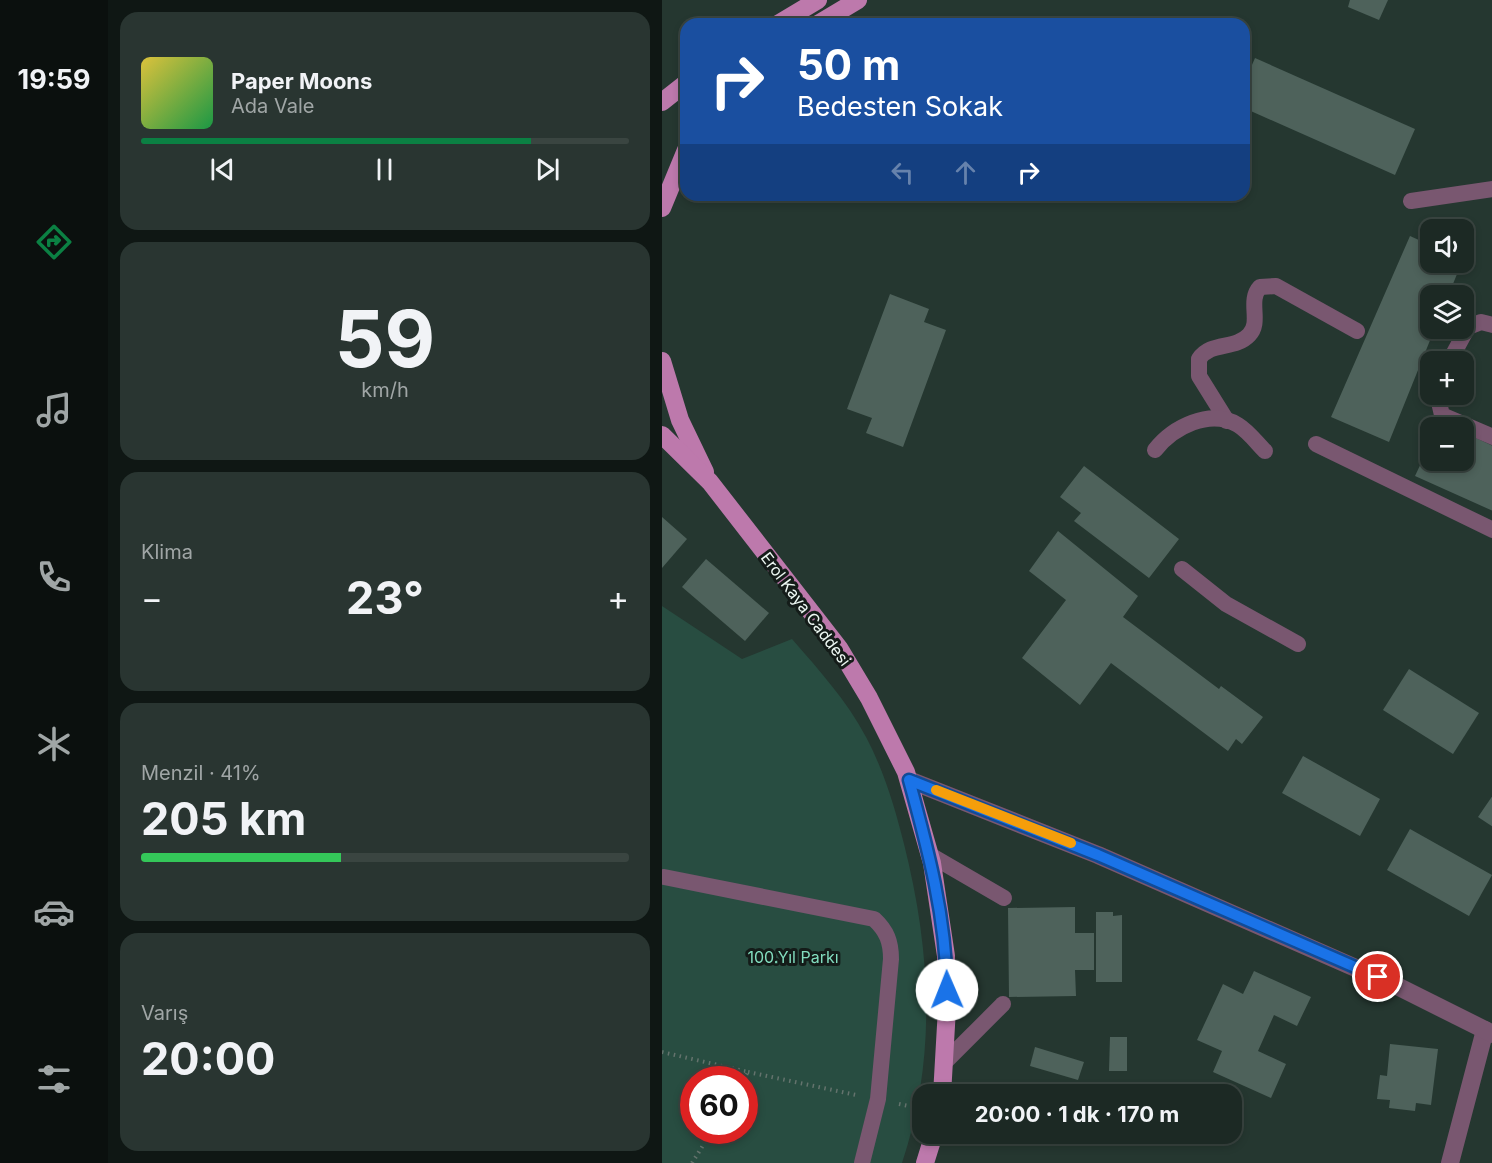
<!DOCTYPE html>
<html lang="tr">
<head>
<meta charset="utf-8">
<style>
	body { margin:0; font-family:Inter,sans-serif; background:#293531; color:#f1f3f6; height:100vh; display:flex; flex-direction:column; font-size:22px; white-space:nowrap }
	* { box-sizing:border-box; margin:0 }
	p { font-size:20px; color:#a0a6a6 }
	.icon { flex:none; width:33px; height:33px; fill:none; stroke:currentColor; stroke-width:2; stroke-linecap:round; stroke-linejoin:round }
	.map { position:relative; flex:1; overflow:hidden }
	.details { display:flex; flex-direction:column; gap:12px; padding:12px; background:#0f1714; width:554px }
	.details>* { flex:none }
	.top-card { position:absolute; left:18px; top:18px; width:570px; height:183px; border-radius:18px; box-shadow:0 3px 9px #0003,0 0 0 2px #3a4541; background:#1a4fa0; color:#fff; overflow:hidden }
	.buttons { position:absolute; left:758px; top:219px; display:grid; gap:12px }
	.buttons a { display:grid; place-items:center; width:54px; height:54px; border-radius:12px; background:#1c2924; box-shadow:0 3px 9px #0003,0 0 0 2px #3a4541; font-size:30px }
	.speed { position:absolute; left:18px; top:1066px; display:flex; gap:12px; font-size:30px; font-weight:700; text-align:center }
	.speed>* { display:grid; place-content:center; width:78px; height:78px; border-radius:50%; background:#1c2924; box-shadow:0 3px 9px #0003,0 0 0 2px #3a4541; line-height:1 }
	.speed .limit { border:9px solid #d22; background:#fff; color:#111 }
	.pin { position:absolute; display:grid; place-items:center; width:51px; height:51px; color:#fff; margin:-26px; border:3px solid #fff; border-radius:50%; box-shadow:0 2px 6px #0007 }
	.me { position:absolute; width:66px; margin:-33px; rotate:359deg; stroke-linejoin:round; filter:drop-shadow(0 0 4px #0008) }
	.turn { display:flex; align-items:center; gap:21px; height:126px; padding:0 18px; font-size:27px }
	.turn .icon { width:78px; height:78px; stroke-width:2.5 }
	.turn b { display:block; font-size:42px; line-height:51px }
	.lanes { display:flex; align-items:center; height:57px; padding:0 18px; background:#0003; justify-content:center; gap:30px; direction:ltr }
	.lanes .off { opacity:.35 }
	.big { font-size:45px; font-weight:700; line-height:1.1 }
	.details .widget { flex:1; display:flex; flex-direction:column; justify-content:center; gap:9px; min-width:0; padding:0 21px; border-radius:18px; background:#293531 }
	.details .dial { align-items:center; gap:0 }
	.dial b { font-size:78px; line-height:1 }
	.song { display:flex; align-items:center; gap:18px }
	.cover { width:72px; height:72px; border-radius:9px; background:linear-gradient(135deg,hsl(50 70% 55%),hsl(140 70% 35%)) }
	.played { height:6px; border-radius:3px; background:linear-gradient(90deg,#0b8043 80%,#3a4541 80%) }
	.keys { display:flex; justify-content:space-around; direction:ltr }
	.heat { display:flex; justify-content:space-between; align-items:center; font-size:33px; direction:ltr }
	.charge { height:9px; border-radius:4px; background:linear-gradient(90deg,#34c759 41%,#3a4541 0) }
	.trip { position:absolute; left:250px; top:1084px; width:330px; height:60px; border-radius:18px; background:#1c2924; box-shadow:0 3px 9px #0003,0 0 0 2px #3a4541; font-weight:700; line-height:60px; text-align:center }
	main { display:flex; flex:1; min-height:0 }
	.tab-bar { display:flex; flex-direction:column; width:108px; justify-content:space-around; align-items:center; background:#0b100e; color:#a0a6a6 }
	.tab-bar .icon { width:42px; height:42px }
	.tab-bar .current { color:#0b8043 }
	.tab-bar b { font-size:27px; color:#f1f3f6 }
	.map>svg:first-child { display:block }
	.green { fill:#284d41; fill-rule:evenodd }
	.building { fill:#4e625b }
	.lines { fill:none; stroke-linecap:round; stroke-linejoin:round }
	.path { stroke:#64736d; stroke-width:4; stroke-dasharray:1.5 4.5; stroke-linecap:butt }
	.service { stroke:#795770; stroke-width:16 }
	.minor { stroke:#795770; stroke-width:18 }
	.tertiary { stroke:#795770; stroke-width:18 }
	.primary { stroke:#bd79ac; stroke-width:18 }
	.route-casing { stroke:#114b97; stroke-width:15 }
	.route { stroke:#1a73e8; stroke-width:10 }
	.slow { stroke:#f59e0b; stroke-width:10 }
	.labels { text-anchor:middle; stroke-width:6; stroke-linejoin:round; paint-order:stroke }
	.street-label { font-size:16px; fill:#edf8f3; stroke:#141c19 }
	.park-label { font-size:16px; fill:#82dcbe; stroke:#141c19 }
</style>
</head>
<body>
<main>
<nav class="tab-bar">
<b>19:59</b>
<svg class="icon current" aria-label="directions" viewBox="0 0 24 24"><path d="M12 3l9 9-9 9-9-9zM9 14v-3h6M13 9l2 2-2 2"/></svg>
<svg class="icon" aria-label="music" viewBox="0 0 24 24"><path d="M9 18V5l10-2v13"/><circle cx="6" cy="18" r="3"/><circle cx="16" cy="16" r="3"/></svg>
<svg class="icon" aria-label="phone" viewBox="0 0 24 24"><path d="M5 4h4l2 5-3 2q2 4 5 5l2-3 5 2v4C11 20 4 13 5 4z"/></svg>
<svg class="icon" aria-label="climate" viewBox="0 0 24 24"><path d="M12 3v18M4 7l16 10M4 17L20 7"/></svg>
<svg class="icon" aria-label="car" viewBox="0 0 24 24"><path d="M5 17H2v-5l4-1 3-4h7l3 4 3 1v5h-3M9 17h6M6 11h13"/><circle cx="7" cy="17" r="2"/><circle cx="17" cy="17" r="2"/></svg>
<svg class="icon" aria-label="filters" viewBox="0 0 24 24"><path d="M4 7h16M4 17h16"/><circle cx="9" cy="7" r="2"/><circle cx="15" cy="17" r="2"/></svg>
</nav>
<section class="details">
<div class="widget">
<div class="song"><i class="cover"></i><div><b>Paper Moons</b><p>Ada Vale</p></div></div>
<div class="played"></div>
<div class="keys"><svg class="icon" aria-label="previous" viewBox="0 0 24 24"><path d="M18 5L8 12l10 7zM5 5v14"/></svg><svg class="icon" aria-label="pause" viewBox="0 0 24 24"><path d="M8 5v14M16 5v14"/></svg><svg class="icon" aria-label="next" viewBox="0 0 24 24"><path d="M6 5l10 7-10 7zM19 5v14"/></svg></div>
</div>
<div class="widget dial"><b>59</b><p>km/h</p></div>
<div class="widget"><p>Klima</p>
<div class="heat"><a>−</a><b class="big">23°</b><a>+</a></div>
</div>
<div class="widget"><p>Menzil · 41%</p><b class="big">205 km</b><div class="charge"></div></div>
<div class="widget"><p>Varış</p><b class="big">20:00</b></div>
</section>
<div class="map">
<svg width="831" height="1163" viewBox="0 0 831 1163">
	<rect width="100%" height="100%" fill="#253730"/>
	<path class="green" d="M 0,606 L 80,659 L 130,639 C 157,670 185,701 204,737 C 222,771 233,808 242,844 C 269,951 275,1058 240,1163 L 0,1163 ZM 32,1080 L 82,1080 L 82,1131 L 32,1131 Z"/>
	<g class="building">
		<path d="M 688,0 L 726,0 L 717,20 L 686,7 Z"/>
		<path d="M 593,58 L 753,129 L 733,175 L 582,108 L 582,83 Z"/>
		<path d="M 748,236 L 768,245 L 768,262 L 800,262 L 786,296 L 768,296 L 768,328 L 773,328 L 727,442 L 669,417 Z"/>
		<path d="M 228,294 L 267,309 L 262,322 L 284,330 L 241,447 L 204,433 L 210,418 L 185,409 Z"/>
		<path d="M 801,432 L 831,446 L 831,511 L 753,476 L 768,444 L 768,460 L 801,460 Z"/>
		<path d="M 422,466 L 517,539 L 487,578 L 412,521 L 419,513 L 398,497 Z"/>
		<path d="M 0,517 L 25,539 L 0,568 Z"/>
		<path d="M 396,531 L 476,596 L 461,617 L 557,689 L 559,686 L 601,717 L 580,744 L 574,739 L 566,751 L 449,663 L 418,705 L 360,658 L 404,600 L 367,571 Z"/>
		<path d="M 44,559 L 107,613 L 83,641 L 20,587 Z"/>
		<path d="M 747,669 L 817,713 L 791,754 L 721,710 Z"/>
		<path d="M 641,756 L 718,799 L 698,836 L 620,793 Z"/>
		<path d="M 831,795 L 831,827 L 816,817 Z"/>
		<path d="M 748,829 L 830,875 L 807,916 L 725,870 Z"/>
		<path d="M 413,907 L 413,933 L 432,933 L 432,970 L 413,970 L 414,996 L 347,997 L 346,908 Z"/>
		<path d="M 434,912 L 451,912 L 451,916 L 460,915 L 460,982 L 434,982 Z"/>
		<path d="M 592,971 L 649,997 L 635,1026 L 612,1015 L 596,1051 L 624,1064 L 609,1098 L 551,1072 L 560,1051 L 535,1040 L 561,984 L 581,994 Z"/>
		<path d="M 448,1037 L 465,1037 L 465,1071 L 447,1071 Z"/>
		<path d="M 728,1044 L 776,1049 L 769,1105 L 754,1103 L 753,1111 L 727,1108 L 728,1100 L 715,1099 L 718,1075 L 725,1076 Z"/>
		<path d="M 373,1047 L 422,1062 L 416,1080 L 368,1066 Z"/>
	</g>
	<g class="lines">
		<g class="path">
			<path d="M 0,1052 L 86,1072 L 81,1080"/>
			<path d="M 86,1072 L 194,1095"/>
			<path d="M 237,1104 L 261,1109"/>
			<path d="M 30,1163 L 50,1131"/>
		</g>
		<g class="service">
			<path d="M 749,201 L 831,189"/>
			<path d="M 787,362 L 806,327 L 819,322 L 831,325"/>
			<path d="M 775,394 L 780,415 L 831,437"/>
			<path d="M 565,421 L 537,376 L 537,359 C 549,341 573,350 587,335 C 600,322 585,301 598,287 L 614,286 L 695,331"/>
			<path d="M 654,444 L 831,530"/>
			<path d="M 493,450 C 511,427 548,408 576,425 C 586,431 595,443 603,451"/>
			<path d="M 520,569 L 564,604 L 636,644"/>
			<path d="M 268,855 L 342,898"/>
			<path d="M 2,877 L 212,919 C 225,931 229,942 229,959 L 216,1099 L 200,1163"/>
			<path d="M 283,1062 L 341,1004"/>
		</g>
		<path class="minor" d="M 788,1163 L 823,1030"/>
		<path class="tertiary" d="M 247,780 L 436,855 L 737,987 L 831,1034"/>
		<g class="primary">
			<path d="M 116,24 L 156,0"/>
			<path d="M 156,24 L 196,0"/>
			<path d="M 0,102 L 24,83"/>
			<path d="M 0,208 L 24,150"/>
			<path d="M 0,361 L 18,420 L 43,472"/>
			<path d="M 0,435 L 48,482 L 177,648 L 207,698 L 244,772 L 270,863 L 284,956 L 285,1008 L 280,1095"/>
			<path d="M 263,1163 L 272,1134"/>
		</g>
	</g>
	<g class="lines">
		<defs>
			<path id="route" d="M 285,990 C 284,917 266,849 247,780 L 436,855 L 716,977"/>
		</defs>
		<use href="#route" class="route-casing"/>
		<use href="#route" class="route"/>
		<path class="slow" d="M 274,790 L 409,843"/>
	</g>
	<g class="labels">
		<g class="street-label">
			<text transform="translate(144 609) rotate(53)" y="6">Erol Kaya Caddesi</text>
		</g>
		<g class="park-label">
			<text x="131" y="963">100.Yıl Parkı</text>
		</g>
	</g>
</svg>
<div class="buttons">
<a><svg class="icon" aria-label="sound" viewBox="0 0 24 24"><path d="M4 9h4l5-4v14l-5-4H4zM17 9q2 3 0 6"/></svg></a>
<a><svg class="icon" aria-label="layers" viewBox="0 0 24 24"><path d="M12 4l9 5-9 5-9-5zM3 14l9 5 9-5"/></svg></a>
<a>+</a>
<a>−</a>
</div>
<div class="speed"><div class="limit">60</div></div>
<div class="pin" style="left:716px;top:977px;background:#d93025"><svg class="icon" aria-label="arrive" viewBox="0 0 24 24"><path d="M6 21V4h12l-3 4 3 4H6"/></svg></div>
<svg class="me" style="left:285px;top:990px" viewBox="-20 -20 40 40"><circle r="19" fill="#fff"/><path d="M0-13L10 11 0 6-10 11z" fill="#1a73e8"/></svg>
<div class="trip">20:00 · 1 dk · 170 m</div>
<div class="top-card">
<div class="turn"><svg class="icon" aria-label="right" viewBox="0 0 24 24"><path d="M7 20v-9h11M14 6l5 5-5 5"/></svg><div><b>50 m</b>Bedesten Sokak</div></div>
<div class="lanes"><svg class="icon off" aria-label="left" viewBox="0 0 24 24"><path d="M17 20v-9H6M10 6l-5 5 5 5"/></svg><svg class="icon off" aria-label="ahead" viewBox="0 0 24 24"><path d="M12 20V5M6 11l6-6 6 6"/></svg><svg class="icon" aria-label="right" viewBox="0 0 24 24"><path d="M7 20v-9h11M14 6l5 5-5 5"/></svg></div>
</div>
</div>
</main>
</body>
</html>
